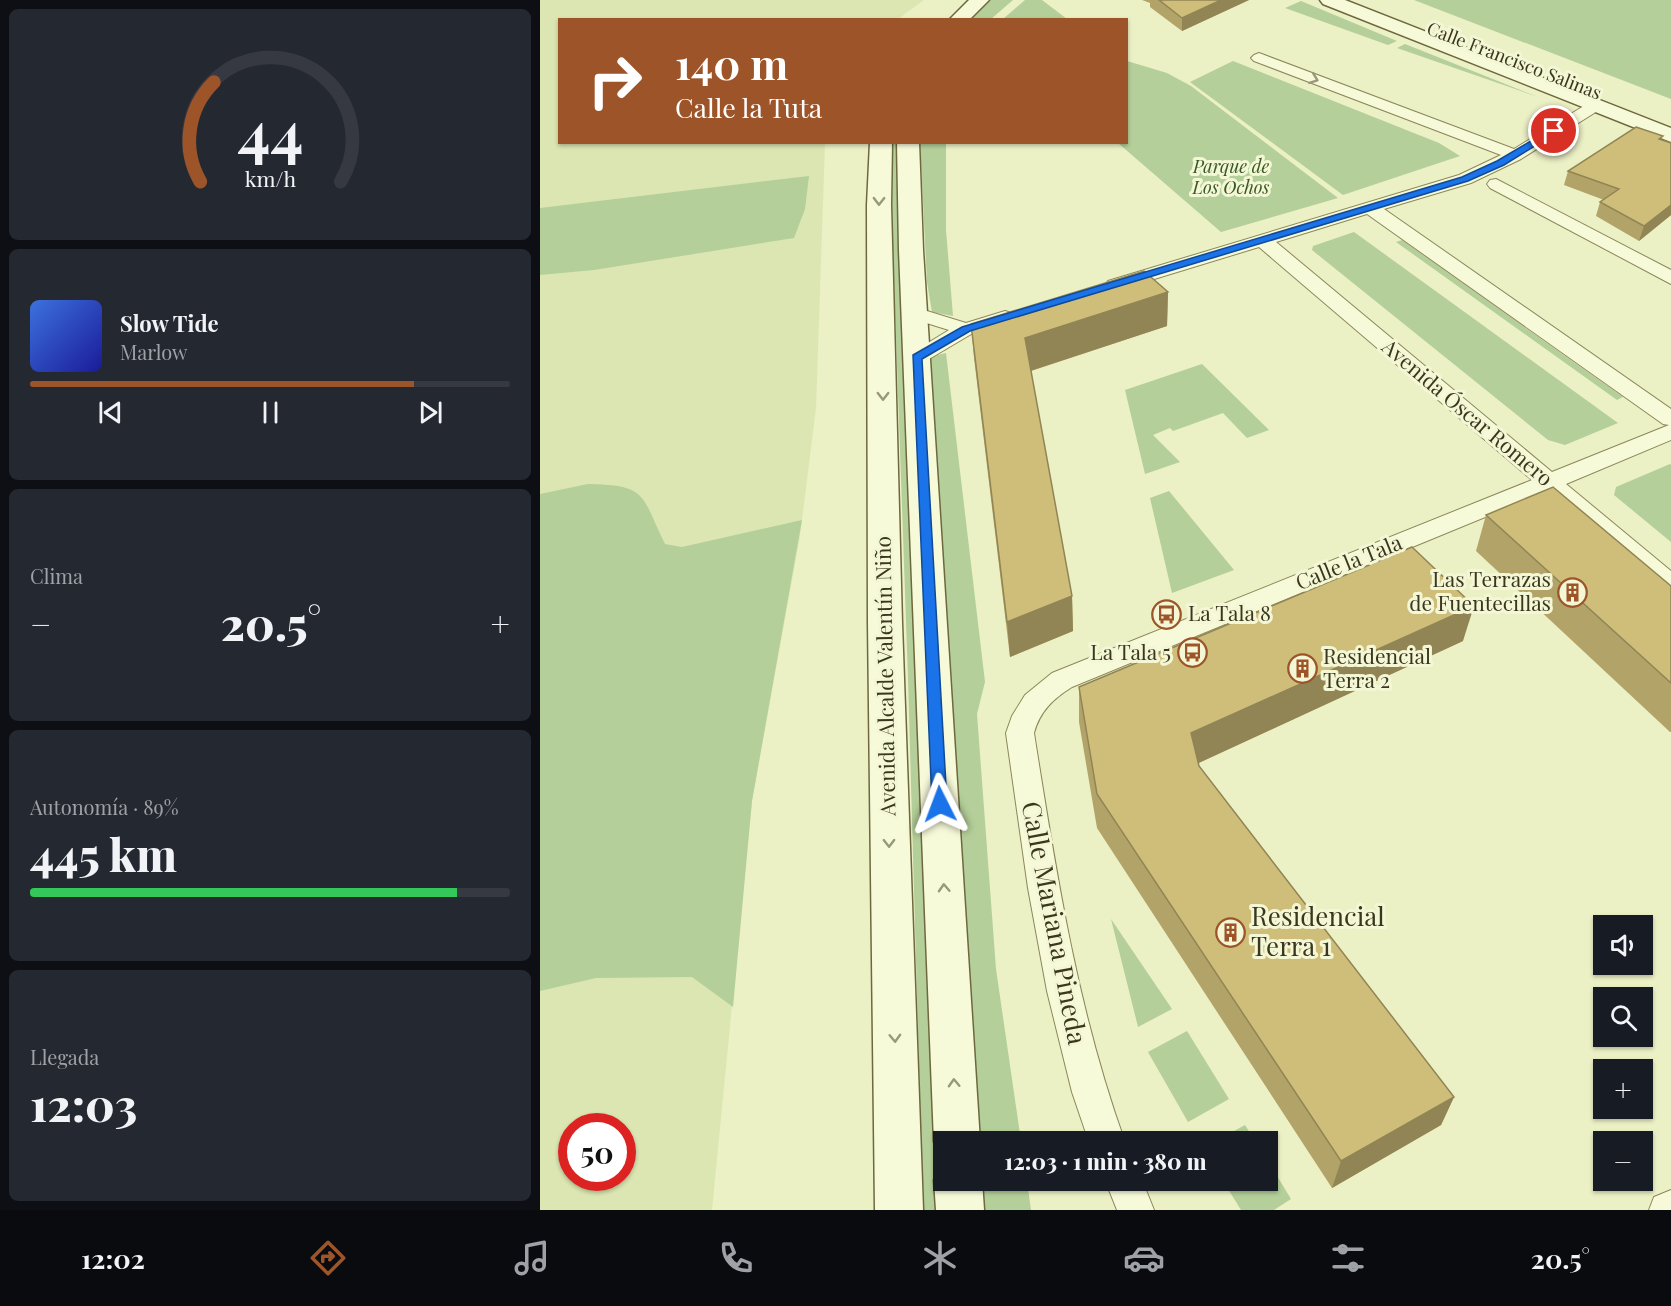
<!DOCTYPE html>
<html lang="es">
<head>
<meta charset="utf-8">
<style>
	body { margin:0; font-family:"Playfair Display",serif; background:#242831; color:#f1f3f6; height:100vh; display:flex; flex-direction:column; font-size:22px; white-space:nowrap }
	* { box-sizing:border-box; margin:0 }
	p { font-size:20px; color:#9ea1a6 }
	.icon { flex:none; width:33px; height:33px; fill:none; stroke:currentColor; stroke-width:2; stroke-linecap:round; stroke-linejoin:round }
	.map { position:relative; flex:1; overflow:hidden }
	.details { display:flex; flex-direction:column; gap:9px; padding:9px; background:#0d0f14; width:540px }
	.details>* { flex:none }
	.guide { position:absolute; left:18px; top:18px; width:570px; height:126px; border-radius:0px; box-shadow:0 2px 4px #0004; background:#9d5428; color:#fff; overflow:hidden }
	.fabs { position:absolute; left:1053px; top:915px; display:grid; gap:12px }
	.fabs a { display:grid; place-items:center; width:60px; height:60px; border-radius:0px; background:#171b24; box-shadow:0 2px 4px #0004; font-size:30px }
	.speed { position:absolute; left:18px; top:1113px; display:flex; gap:12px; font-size:30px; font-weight:700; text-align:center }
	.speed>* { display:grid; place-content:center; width:78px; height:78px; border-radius:50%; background:#171b24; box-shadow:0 2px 4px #0004; line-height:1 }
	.speed .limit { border:9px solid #d22; background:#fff; color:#111 }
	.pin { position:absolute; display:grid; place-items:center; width:51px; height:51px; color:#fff; margin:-26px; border:3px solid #fff; border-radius:50%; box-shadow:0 2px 6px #0007 }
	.me { position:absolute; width:66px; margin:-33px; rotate:357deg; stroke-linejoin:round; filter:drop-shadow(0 0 4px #0008) }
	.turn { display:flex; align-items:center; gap:21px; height:126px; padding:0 18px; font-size:27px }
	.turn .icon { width:78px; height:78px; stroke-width:2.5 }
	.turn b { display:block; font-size:42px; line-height:51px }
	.big { font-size:45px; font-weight:800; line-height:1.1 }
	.details .widget { flex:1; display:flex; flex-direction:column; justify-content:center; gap:9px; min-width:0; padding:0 21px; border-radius:9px; background:#242831 }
	.details .dial { align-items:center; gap:0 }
	.dial svg { height:156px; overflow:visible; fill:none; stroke:#363941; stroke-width:7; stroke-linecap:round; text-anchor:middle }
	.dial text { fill:#f1f3f6; stroke:none }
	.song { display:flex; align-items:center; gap:18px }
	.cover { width:72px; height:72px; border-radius:9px; background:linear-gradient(135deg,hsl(220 70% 55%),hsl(240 70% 35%)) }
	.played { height:6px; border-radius:3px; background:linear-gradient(90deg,#9d5428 80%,#363941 80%) }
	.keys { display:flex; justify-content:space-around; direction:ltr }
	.heat { display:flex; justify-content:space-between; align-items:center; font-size:33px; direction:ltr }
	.charge { height:9px; border-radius:4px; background:linear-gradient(90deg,#34c759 89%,#363941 0) }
	.trip { position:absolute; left:393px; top:1131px; width:345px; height:60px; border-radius:0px; background:#171b24; box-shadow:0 2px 4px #0004; font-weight:800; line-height:60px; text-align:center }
	.menu { display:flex; height:96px; justify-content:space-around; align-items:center; background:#090b0e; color:#9ea1a6 }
	.menu .icon { width:42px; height:42px }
	.menu .current { color:#9d5428 }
	.menu b { font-size:27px; color:#f1f3f6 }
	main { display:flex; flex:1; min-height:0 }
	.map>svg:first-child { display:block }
	.farmland { fill:#dbe6b2; fill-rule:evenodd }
	.green { fill:#b4cf99 }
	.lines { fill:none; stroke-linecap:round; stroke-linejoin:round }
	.street-casing { stroke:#8c875a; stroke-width:2 }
	.secondary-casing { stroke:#6e683e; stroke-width:3 }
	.street { fill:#f7fad9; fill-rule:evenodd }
	.secondary { fill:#f7fad9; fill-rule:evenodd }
	.wall { fill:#b2a369 }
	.shaded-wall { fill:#918555 }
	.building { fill:#cfbe7a; stroke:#918555; stroke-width:1.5 }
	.oneway { stroke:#99987c }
	.route { fill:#1a73e8; stroke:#114b97; stroke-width:1.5 }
	.labels { text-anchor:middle; stroke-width:6; stroke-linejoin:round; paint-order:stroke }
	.far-street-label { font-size:18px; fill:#3b371f; stroke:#f4f7d5 }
	.far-park-label { font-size:18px; font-style:italic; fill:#385825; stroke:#f4f7d5 }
	.street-label { font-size:21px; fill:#3b371f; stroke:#f4f7d5 }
	.poi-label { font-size:21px; fill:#3b371f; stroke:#f4f7d5; text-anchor:end }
	.near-poi-label { font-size:26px; fill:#3b371f; stroke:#f4f7d5; text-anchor:start }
	.near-street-label { font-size:26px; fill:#3b371f; stroke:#f4f7d5 }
</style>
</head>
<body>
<main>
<section class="details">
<div class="widget dial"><svg viewBox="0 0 100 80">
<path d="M14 69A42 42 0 1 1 86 69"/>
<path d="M14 69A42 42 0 0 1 21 18" stroke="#9d5428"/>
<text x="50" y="56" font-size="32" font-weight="700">44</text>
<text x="50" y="72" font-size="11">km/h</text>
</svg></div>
<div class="widget">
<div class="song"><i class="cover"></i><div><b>Slow Tide</b><p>Marlow</p></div></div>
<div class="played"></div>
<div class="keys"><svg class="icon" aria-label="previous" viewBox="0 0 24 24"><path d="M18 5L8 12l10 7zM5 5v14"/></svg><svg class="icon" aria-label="pause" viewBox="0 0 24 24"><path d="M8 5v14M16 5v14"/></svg><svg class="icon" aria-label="next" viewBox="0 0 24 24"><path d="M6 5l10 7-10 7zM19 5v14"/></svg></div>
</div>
<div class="widget"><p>Clima</p>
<div class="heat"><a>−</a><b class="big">20.5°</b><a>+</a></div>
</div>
<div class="widget"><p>Autonomía · 89%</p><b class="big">445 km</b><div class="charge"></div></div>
<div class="widget"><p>Llegada</p><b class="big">12:03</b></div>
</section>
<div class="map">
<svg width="1131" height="1210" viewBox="0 0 1131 1210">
	<rect width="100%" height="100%" fill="#ecf0c5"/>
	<path class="farmland" d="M 0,0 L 384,0 L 358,19 L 20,20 L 20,142 L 285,143 L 276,408 L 260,536 L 212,801 L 172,1210 L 0,1210 ZM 32,1126 L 82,1126 L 82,1178 L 32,1178 Z"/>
	<g class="green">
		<path d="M 450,0 L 473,0 L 451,19 L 429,20 Z"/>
		<path d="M 485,0 L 502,0 L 527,19 L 463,19 Z"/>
		<path d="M 874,0 L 1131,0 L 1131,99 Z"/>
		<path d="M 761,1 L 857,41 L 848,45 L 745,8 Z"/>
		<path d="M 865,44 L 998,97 L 857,48 Z"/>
		<path d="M 587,61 L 627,73 L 651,86 L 798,198 L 681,232 L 578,143 L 586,142 Z"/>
		<path d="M 693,61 L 899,143 L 920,156 L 803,195 L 650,82 Z"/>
		<path d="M 353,143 L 359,143 L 359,238 L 398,1210 L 383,1210 L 368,678 L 352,222 Z"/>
		<path d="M 380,143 L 406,143 L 406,230 L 413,316 L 392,312 L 387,282 Z"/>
		<path d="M 269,176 L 265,209 L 254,238 L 54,270 L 0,275 L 0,208 Z"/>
		<path d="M 814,232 L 1078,423 L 1025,445 L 1008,440 L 772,250 L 773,246 Z"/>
		<path d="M 862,240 L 1083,397 L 1077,400 L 856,242 Z"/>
		<path d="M 406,353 L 445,682 L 437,714 L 456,969 L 481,1141 L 438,1141 L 389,357 Z"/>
		<path d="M 662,364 L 729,430 L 707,438 L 683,413 L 633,431 L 630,428 L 613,435 L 640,462 L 605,474 L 585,390 Z"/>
		<path d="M 1130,464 L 1131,465 L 1131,542 L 1074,495 L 1076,487 Z"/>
		<path d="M 48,484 C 109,485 101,496 125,544 L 142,547 L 262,520 L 212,801 L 193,1007 L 152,977 L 56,978 L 0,991 L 0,494 Z"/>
		<path d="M 629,491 L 694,570 L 632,593 L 610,498 Z"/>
		<path d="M 571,919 L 632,1009 L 598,1027 Z"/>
		<path d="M 647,1031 L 689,1099 L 648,1122 L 608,1052 Z"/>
		<path d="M 705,1125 L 715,1141 L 676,1141 Z"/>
		<path d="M 728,1161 L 751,1199 L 734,1210 L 701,1210 L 683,1181 L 728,1180 Z"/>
		<path d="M 440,1181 L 487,1181 L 491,1210 L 442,1210 Z"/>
	</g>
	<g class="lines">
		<defs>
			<g id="street">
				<path d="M 719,53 L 974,149 L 1047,104 L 1059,104 L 1061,107 L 1059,110 L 981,159 L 931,183 L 844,209 L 1131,409 L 1131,440 L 1026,484 L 1131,571 L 1131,594 L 1122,591 L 1006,492 L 532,687 C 513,699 500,711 494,733 C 516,872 537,1009 585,1142 L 549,1142 L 532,1092 L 507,991 L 488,888 L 466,733 L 472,716 L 485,695 L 512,673 L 992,480 L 719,247 L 575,291 L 568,289 L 565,285 L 568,281 L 919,175 L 961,155 L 714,61 L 711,58 L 714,55 ZM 827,214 L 1123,424 L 1129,425 L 1012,472 L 736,242 Z"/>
				<path d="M 956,179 L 1131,270 L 1131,284 L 950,188 L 947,184 L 950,180 Z"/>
				<path d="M 374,307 L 426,323 L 465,311 L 472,313 L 475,317 L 472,321 L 433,333 L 384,362 L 377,364 L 370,362 L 367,358 L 370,354 L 409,330 L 367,317 L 364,313 L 367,309 Z"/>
				<path d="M 565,1180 L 602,1180 L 614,1210 L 577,1210 Z"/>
				<path d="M 1131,1190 L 1131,1210 L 1109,1210 L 1114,1197 Z"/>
			</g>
			<g id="secondary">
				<path d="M 429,0 L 449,0 L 429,20 L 409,20 Z"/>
				<path d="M 780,0 L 805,0 L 1131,128 L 1131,142 L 783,4 Z"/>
				<path d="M 330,142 L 352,142 L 351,205 L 362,623 L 383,1210 L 335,1210 L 328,623 L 327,205 Z"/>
				<path d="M 357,142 L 379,142 L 383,250 L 440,1142 L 404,1142 L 404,1159 L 401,1158 L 394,1142 L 359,250 Z"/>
				<path d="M 404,1162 L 404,1180 L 442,1180 L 444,1210 L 396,1210 L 394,1180 Z"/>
			</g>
		</defs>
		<use href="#street" class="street-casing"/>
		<use href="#secondary" class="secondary-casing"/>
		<use href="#street" class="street"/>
		<use href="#secondary" class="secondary"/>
	</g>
	<g class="wall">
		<path d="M 602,0 L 709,0 L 642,31 L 610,7 L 610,3 Z"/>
		<path d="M 1122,140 L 1131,215 L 1099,241 L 1056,216 L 1060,202 L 1064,200 L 1024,185 L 1028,171 Z"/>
		<path d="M 628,292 L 627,326 L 491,371 L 532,596 L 533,631 L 470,657 L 434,358 L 431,324 Z"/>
		<path d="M 946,515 L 1131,586 L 1131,732 L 1130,732 L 936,551 Z"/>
		<path d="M 923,641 L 658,763 L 659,766 L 914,1097 L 901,1125 L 792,1188 L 557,828 L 539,722 L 539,687 Z"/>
	</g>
	<g class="shaded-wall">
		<path d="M 681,0 L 709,0 L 642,31 L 642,18 Z"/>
		<path d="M 1131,205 L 1131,215 L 1099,241 L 1104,226 Z"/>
		<path d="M 628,292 L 627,326 L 487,372 L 485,338 Z"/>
		<path d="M 532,596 L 533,631 L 470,657 L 467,622 Z"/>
		<path d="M 934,606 L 923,641 L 648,768 L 651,733 Z"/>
		<path d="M 914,1097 L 901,1125 L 792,1188 L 801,1161 Z"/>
	</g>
	<g class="building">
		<path d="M 619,0 L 681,0 L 642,18 Z"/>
		<path d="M 1096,127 L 1123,136 L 1119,139 L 1131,143 L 1131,205 L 1104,226 L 1060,202 L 1079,189 L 1028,171 Z"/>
		<path d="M 604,271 L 628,292 L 485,338 L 532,596 L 467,622 L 431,324 Z"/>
		<path d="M 1013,487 L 1131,586 L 1131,683 L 946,515 Z"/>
		<path d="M 872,547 L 934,606 L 651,733 L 659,766 L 914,1097 L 801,1161 L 557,794 L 539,687 Z"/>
	</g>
	<defs><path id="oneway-chevron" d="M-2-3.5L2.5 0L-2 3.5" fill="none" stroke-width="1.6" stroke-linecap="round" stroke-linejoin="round" transform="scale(1.5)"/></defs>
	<g class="oneway">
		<use href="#oneway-chevron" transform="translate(774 79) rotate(21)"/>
		<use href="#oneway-chevron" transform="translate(339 201) rotate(91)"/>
		<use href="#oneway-chevron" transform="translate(343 396) rotate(90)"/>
		<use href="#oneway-chevron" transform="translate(349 843) rotate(89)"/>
		<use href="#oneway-chevron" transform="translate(404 888) rotate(-93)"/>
		<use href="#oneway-chevron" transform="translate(355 1038) rotate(88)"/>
		<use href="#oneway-chevron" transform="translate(414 1083) rotate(-92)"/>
	</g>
	<path class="route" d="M 1011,129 L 1019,131 L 964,165 L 928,181 L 430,331 L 382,359 L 407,804 L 405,809 L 400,811 L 394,809 L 392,804 L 373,355 L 422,327 L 922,177 L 957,161 Z"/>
	<defs>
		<symbol id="building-ring" viewBox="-11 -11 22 22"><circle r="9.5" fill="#f4f7d5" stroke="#9d5428" stroke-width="1.5"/><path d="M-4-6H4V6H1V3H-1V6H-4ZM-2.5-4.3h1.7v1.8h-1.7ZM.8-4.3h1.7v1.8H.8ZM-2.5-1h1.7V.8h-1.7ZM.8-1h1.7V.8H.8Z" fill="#9d5428"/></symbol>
		<symbol id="bus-ring" viewBox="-11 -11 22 22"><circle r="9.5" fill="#f4f7d5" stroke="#9d5428" stroke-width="1.5"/><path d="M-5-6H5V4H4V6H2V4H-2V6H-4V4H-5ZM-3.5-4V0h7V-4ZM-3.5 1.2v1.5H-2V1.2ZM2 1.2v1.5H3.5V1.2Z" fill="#9d5428"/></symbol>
	</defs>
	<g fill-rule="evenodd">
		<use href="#building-ring" x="1016" y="576" width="33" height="33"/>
		<use href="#bus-ring" x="610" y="598" width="33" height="33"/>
		<use href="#bus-ring" x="636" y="636" width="33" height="33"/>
		<use href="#building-ring" x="746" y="652" width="33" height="33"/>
		<use href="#building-ring" x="674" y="916" width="33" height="33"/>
	</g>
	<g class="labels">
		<g class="far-street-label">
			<text transform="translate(974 61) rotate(21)" y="6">Calle Francisco Salinas</text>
		</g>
		<g class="far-park-label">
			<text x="691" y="173">Parque de<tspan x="691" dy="21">Los Ochos</tspan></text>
		</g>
		<g class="street-label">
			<text transform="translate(927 413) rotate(40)" y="7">Avenida Óscar Romero</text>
			<text transform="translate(809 563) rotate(-22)" y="7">Calle la Tala</text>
			<text transform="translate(346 676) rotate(-91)" y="7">Avenida Alcalde Valentín Niño</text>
		</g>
		<g class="poi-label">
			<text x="1011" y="587">Las Terrazas<tspan x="1011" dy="24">de Fuentecillas</tspan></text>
			<text x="648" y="621" text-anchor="start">La Tala 8</text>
			<text x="631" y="660">La Tala 5</text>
			<text x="783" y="664" text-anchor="start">Residencial<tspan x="783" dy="24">Terra 2</tspan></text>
		</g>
		<g class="near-poi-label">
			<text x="711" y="926">Residencial<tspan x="711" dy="30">Terra 1</tspan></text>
		</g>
		<g class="near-street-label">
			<text transform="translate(514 923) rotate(79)" y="9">Calle Mariana Pineda</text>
		</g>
	</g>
</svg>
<div class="fabs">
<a><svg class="icon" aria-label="sound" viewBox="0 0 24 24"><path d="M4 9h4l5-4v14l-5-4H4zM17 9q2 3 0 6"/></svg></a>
<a><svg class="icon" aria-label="search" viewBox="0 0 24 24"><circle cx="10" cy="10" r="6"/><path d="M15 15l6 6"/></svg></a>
<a>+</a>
<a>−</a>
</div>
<div class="speed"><div class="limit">50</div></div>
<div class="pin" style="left:1014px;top:131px;background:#d93025"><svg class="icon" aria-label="arrive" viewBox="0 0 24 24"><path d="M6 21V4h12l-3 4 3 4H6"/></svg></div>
<svg class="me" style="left:400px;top:804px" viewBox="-20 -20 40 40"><path d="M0-17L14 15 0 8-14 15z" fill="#1a73e8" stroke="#fff" stroke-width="4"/></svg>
<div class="trip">12:03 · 1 min · 380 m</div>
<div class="guide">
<div class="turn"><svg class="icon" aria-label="right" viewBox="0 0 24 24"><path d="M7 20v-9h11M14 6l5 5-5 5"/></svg><div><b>140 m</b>Calle la Tuta</div></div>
</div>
</div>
</main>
<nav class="menu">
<b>12:02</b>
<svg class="icon current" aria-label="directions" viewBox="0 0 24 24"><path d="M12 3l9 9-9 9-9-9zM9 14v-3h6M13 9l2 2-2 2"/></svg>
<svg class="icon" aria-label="music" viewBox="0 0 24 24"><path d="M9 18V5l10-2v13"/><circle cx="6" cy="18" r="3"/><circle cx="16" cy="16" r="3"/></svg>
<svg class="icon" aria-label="phone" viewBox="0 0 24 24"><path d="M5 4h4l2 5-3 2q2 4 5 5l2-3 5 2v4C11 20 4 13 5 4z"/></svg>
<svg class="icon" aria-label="climate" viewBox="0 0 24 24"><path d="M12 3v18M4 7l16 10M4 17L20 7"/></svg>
<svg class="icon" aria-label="car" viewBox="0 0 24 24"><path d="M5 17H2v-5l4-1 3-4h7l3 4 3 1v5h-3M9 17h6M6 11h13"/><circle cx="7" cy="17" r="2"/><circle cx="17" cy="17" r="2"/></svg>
<svg class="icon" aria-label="filters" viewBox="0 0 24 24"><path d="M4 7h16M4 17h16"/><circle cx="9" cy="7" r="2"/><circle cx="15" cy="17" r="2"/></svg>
<b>20.5°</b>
</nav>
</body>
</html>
